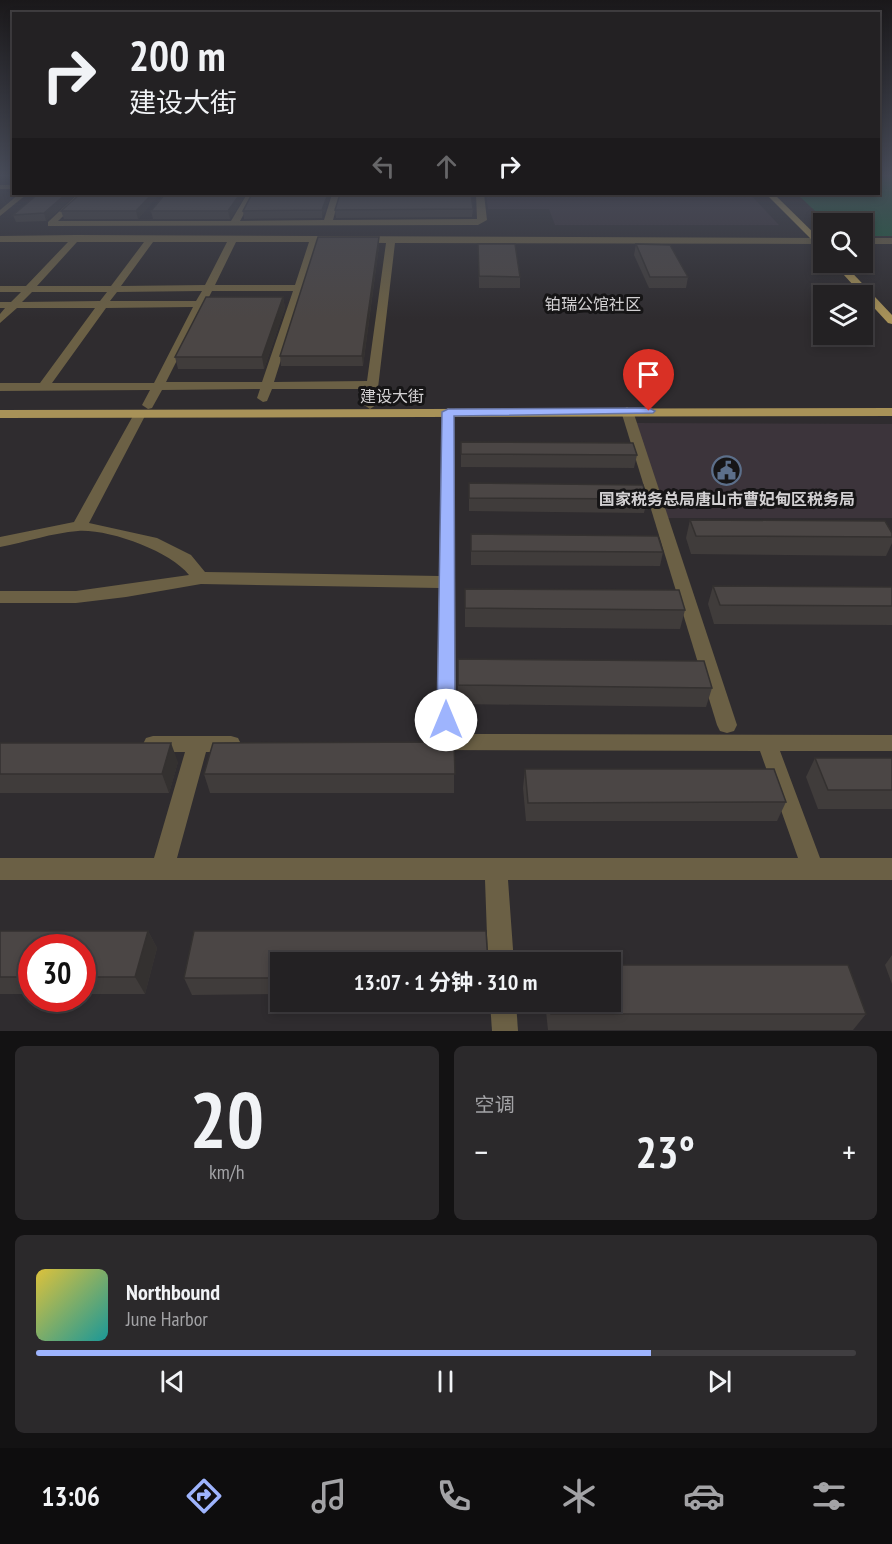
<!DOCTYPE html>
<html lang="zh">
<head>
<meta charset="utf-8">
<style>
	body { margin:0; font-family:"PT Sans Narrow","Noto Sans SC",sans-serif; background:#2b292b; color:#f1f3f6; height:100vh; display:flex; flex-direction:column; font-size:22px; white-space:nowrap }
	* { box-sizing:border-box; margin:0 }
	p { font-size:20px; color:#a3a3a6 }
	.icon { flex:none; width:33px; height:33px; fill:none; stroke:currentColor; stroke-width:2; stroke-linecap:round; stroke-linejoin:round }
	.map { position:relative; height:1031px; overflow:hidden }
	.details { display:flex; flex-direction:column; gap:15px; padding:15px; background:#131213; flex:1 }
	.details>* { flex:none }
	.guide { position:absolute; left:12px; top:12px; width:868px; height:183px; border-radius:0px; box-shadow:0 3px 9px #0003,0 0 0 2px #403e41; background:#232123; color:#f1f3f6; overflow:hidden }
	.controls { position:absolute; left:813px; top:213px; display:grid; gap:12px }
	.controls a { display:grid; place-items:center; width:60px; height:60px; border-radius:0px; background:#232123; box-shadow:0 3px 9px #0003,0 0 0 2px #403e41; font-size:30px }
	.speed { position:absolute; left:18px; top:934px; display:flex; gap:12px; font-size:30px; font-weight:700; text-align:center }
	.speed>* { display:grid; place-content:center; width:78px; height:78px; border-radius:50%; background:#232123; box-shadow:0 3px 9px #0003,0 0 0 2px #403e41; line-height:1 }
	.speed .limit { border:9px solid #d22; background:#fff; color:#111 }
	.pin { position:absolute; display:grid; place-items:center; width:51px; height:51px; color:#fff; margin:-62px -26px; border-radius:50% 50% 50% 0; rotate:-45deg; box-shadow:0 0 6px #0007 }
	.pin .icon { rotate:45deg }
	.me { position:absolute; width:66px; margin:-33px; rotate:0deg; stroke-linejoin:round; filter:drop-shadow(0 0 4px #0008) }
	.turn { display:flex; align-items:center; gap:21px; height:126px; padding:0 18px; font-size:27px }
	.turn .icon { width:78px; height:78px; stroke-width:2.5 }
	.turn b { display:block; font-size:42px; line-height:51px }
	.lanes { display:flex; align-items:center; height:57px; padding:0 18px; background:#0003; justify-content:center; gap:30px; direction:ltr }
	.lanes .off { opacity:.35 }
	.big { font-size:45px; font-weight:700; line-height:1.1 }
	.details .widget { flex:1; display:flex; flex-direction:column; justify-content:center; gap:9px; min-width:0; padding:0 21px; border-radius:9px; background:#2b292b }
	.details .dial { align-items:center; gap:0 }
	.dial b { font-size:78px; line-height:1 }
	.song { display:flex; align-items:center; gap:18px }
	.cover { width:72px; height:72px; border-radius:9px; background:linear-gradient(135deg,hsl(50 70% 55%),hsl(180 70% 35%)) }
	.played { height:6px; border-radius:3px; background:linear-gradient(90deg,#9eb4fd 75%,#403e41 75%) }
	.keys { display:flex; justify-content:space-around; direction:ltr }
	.heat { display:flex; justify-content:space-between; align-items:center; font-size:33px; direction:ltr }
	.details .tiles { flex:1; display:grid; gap:15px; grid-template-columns:1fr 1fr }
	.widget:last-child { grid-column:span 2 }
	.trip { position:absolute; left:270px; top:952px; width:351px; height:60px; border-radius:0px; background:#232123; box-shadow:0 3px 9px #0003,0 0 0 2px #403e41; font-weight:700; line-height:60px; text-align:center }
	.dock { display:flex; height:96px; justify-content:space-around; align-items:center; background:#0e0d0e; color:#a3a3a6 }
	.dock .icon { width:42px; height:42px }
	.dock .on { color:#9eb4fd }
	.dock b { font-size:27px; color:#f1f3f6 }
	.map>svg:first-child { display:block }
	.built { fill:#3c343b }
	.green { fill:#19603e }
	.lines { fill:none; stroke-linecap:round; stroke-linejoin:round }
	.minor { fill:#6b6045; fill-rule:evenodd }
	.major { fill:#a89258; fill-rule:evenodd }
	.wall { fill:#403c3b }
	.shaded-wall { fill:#343130 }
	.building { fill:#4b4645; stroke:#343130; stroke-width:1.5 }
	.route { fill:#9eb4fd; stroke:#6775a4; stroke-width:1.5 }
	.labels { text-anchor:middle; stroke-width:6; stroke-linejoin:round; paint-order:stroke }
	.far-quarter-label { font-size:16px; fill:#d3d1d3; stroke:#161516 }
	.street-label { font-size:16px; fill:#d3d1d3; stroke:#161516 }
	.poi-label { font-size:16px; font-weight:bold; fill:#d3d1d3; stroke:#161516 }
</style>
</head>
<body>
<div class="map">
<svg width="892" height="1031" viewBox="0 0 892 1031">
	<rect width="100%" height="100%" fill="#2f2c2f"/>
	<g class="built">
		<path d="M 486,194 L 750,194 L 779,225 L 555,225 L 549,209 L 488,209 Z"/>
		<path d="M 635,423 L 892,424 L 892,518 L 665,518 Z"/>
	</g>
	<path class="green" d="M 879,174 L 892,174 L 892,236 L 863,236 L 862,224 L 828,223 L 797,194 L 879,194 Z"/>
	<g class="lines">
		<g class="minor">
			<rect x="0" y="185" width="14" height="4"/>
			<path d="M 19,194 L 27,194 L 0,216 L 0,210 Z"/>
			<path d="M 78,194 L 86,194 L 58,221 L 231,221 L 247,194 L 255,194 L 240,221 L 324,220 L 332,194 L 340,194 L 333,220 L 477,219 L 476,194 L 484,194 L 487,220 L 478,225 L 48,226 L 48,222 Z"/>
			<path d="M 76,235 L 824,238 L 824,244 L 395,243 L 376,405 L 370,409 L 364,405 L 366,389 L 272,389 L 267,401 L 263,402 L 257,398 L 260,389 L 162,390 L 152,408 L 148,409 L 142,405 L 150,390 L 0,391 L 0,383 L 40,383 L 95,308 L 17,308 L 0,323 L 0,314 L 5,308 L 0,308 L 0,302 L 11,302 L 21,292 L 0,292 L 0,286 L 26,286 L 68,242 L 0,242 L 0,236 ZM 77,242 L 144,242 L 111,286 L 37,286 ZM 153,242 L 227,242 L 205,285 L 121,286 ZM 236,242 L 309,242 L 295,285 L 215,285 ZM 318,242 L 386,243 L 367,381 L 274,382 ZM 202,291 L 196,301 L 110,301 L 117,292 ZM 212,291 L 293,291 L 262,382 L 166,382 ZM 32,292 L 107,292 L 100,301 L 22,302 ZM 193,307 L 154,383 L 52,383 L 106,308 Z"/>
			<rect x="862" y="238" width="30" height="6"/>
			<path d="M 627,407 L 633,411 L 737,725 L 734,731 L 727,733 L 720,731 L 717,725 L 621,411 Z"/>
			<path d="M 448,408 L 454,412 L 456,734 L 892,735 L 892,751 L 780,751 L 820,858 L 892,858 L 892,880 L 508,880 L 514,963 L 488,963 L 485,880 L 0,880 L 0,858 L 154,858 L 185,752 L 153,752 L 146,750 L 143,744 L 146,738 L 153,736 L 231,736 L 238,738 L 241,744 L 238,750 L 231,752 L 206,752 L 177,858 L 798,858 L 760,751 L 435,750 L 428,748 L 425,742 L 428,736 L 436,734 L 439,588 L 201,584 L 126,597 L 76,603 L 0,603 L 0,591 L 76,591 L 189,575 C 170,551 109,529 78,531 C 52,533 26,542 0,547 L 0,537 L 74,522 L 134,414 L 140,410 L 146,414 L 89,523 L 157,538 L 191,555 L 205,572 L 439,576 L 442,412 Z"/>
			<path d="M 490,1002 L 516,1002 L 518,1031 L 492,1031 Z"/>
		</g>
		<g class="major">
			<path d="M 766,194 L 774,194 L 824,243 L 824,252 Z"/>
			<path d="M 832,262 L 842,262 L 892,315 L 892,324 L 888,323 Z"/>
			<path d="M 892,408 L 892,416 L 0,418 L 0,410 Z"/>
		</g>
	</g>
	<g class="wall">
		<path d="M 38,194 L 76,194 L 46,221 L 16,222 L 13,215 Z"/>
		<path d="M 159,194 L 138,219 L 64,219 L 61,211 Z"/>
		<path d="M 246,194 L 230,219 L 153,219 L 151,211 Z"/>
		<path d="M 252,194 L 331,194 L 322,218 L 244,219 L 243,211 Z"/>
		<path d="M 473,209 L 472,217 L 336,218 L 335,210 Z"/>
		<path d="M 478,244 L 520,277 L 520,288 L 479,288 Z"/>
		<path d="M 636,244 L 688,277 L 686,288 L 649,288 L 634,255 Z"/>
		<path d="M 379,246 L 363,366 L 281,366 L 280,356 Z"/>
		<path d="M 283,297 L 285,308 L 264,369 L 178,369 L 175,357 Z"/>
		<path d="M 461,442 L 637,455 L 634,468 L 461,467 Z"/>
		<path d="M 469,483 L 647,499 L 644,513 L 469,511 Z"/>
		<path d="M 690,520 L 892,533 L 892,543 L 886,556 L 691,554 L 686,538 Z"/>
		<path d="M 471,534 L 663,552 L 660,566 L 471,565 Z"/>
		<path d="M 713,586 L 892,587 L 892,625 L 714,624 L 708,604 Z"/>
		<path d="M 465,589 L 685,610 L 680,629 L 465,627 Z"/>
		<path d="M 458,659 L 712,688 L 706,707 L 458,704 Z"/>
		<path d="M 454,742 L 454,793 L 210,793 L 204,774 Z"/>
		<path d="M 0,743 L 178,762 L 169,793 L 0,793 Z"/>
		<path d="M 815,758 L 892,758 L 892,809 L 818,809 L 806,777 Z"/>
		<path d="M 525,769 L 786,802 L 777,821 L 526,821 L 523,788 Z"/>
		<path d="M 0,931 L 148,931 L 157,948 L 145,994 L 82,994 L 82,948 L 32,948 L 32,994 L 0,994 Z"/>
		<path d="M 892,955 L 892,984 L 885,965 Z"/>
		<path d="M 280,963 L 280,994 L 192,995 L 184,978 Z"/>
		<path d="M 545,1002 L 610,1002 L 866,1014 L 853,1030 L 548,1030 Z"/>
	</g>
	<g class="shaded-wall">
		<path d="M 66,194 L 76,194 L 46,221 L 44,213 Z"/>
		<path d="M 152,194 L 159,194 L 138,219 L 136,211 Z"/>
		<path d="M 240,194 L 246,194 L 230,219 L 228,211 Z"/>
		<path d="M 328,194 L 331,194 L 322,218 L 322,210 Z"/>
		<path d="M 379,237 L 379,246 L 363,366 L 362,356 Z"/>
		<path d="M 283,297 L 285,308 L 264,369 L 262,357 Z"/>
		<path d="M 171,743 L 178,762 L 169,793 L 162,774 Z"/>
		<path d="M 148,931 L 157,948 L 145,994 L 135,977 Z"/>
	</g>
	<g class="building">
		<path d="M 38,194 L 66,194 L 44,213 L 13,215 Z"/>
		<path d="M 80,194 L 152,194 L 136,211 L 61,211 Z"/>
		<path d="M 165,194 L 240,194 L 228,211 L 151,211 Z"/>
		<path d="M 252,194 L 328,194 L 322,210 L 243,211 Z"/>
		<path d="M 340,194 L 471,194 L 473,209 L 335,210 Z"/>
		<path d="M 318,237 L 379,237 L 362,356 L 280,356 Z"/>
		<path d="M 478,244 L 515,244 L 520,277 L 479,276 Z"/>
		<path d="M 636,244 L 670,245 L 688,277 L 650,277 Z"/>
		<path d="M 206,297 L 283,297 L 262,357 L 175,357 Z"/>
		<path d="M 461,442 L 633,443 L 637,455 L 461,454 Z"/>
		<path d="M 469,483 L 643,485 L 647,499 L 469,498 Z"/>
		<path d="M 690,520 L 885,521 L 892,533 L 892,537 L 696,536 Z"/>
		<path d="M 471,534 L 658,536 L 663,552 L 471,551 Z"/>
		<path d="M 713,586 L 892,587 L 892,606 L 720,605 Z"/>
		<path d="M 465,589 L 679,590 L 685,610 L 465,608 Z"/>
		<path d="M 458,659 L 704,661 L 712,688 L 458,685 Z"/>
		<path d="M 454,742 L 455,774 L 204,774 L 213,743 Z"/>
		<path d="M 0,743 L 171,743 L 162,774 L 0,774 Z"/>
		<path d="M 815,758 L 892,758 L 892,790 L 828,790 Z"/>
		<path d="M 525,769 L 774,769 L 786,802 L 528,803 Z"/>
		<path d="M 0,931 L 148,931 L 135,977 L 82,977 L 82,948 L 32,948 L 32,977 L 0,977 Z"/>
		<path d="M 194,931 L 486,931 L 488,963 L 280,963 L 280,978 L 184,978 Z"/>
		<path d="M 610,965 L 848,965 L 866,1014 L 551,1014 L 550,1002 L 610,1002 Z"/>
	</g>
	<linearGradient id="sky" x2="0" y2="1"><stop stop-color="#1a181a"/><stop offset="0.55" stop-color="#474b58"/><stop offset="1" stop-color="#474b58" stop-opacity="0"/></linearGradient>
	<rect width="892" height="319" fill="url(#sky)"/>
	<path class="route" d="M 649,408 L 655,411 L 653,413 L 454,416 L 455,720 L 453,725 L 446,727 L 440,725 L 437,720 L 442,412 L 448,409 Z"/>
	<defs>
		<symbol id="civic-ring" viewBox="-11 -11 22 22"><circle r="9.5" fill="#161516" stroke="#5c6f8a" stroke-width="1.5"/><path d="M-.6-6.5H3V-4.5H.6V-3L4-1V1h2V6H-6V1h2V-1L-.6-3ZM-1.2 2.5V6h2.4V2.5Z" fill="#5c6f8a"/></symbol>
	</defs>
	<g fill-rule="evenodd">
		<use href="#civic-ring" x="710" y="454" width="33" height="33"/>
	</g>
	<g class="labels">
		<g class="far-quarter-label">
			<text x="593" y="310">铂瑞公馆社区</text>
		</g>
		<g class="street-label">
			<text x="392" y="402">建设大街</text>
		</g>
		<g class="poi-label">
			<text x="727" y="505">国家税务总局唐山市曹妃甸区税务局</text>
		</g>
	</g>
</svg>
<div class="controls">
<a><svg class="icon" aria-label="search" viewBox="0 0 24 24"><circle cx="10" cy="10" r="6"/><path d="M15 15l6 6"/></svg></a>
<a><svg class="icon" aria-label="layers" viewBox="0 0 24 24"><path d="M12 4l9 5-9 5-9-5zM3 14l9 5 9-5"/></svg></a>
</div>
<div class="speed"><div class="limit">30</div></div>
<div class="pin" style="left:649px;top:411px;background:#d93025"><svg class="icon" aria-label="arrive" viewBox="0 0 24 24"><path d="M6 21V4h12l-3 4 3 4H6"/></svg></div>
<svg class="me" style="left:446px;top:720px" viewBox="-20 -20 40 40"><circle r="19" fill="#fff"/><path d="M0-13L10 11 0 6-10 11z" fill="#9eb4fd"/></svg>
<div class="trip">13:07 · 1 分钟 · 310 m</div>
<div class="guide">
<div class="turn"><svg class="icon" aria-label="right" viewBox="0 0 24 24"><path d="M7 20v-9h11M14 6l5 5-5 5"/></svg><div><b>200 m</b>建设大街</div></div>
<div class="lanes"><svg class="icon off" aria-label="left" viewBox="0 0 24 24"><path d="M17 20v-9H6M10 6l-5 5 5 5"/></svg><svg class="icon off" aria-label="ahead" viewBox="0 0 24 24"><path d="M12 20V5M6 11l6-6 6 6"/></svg><svg class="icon" aria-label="right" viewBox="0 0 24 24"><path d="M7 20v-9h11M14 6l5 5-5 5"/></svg></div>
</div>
</div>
<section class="details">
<div class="tiles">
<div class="widget dial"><b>20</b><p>km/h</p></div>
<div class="widget"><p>空调</p>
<div class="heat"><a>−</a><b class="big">23°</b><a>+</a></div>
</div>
<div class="widget">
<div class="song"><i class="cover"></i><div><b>Northbound</b><p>June Harbor</p></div></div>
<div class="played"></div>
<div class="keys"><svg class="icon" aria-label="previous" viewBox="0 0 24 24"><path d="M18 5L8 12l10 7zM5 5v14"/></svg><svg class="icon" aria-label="pause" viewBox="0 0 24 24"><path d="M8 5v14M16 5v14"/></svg><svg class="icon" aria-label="next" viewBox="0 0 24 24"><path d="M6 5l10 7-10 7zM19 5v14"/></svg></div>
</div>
</div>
</section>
<nav class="dock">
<b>13:06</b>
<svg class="icon on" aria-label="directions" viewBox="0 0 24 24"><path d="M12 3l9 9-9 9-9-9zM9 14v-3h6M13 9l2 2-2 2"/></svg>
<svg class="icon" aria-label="music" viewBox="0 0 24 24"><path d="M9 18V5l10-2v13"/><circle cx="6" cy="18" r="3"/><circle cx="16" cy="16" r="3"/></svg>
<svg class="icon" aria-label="phone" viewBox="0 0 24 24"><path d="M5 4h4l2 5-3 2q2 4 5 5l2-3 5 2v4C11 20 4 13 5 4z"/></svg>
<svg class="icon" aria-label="climate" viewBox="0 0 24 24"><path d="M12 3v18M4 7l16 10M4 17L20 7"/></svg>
<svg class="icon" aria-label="car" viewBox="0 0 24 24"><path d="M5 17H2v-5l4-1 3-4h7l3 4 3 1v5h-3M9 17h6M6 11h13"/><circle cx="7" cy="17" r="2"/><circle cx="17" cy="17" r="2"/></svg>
<svg class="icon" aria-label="filters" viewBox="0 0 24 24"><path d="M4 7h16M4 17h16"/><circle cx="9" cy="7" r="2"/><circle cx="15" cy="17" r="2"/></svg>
</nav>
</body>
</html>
